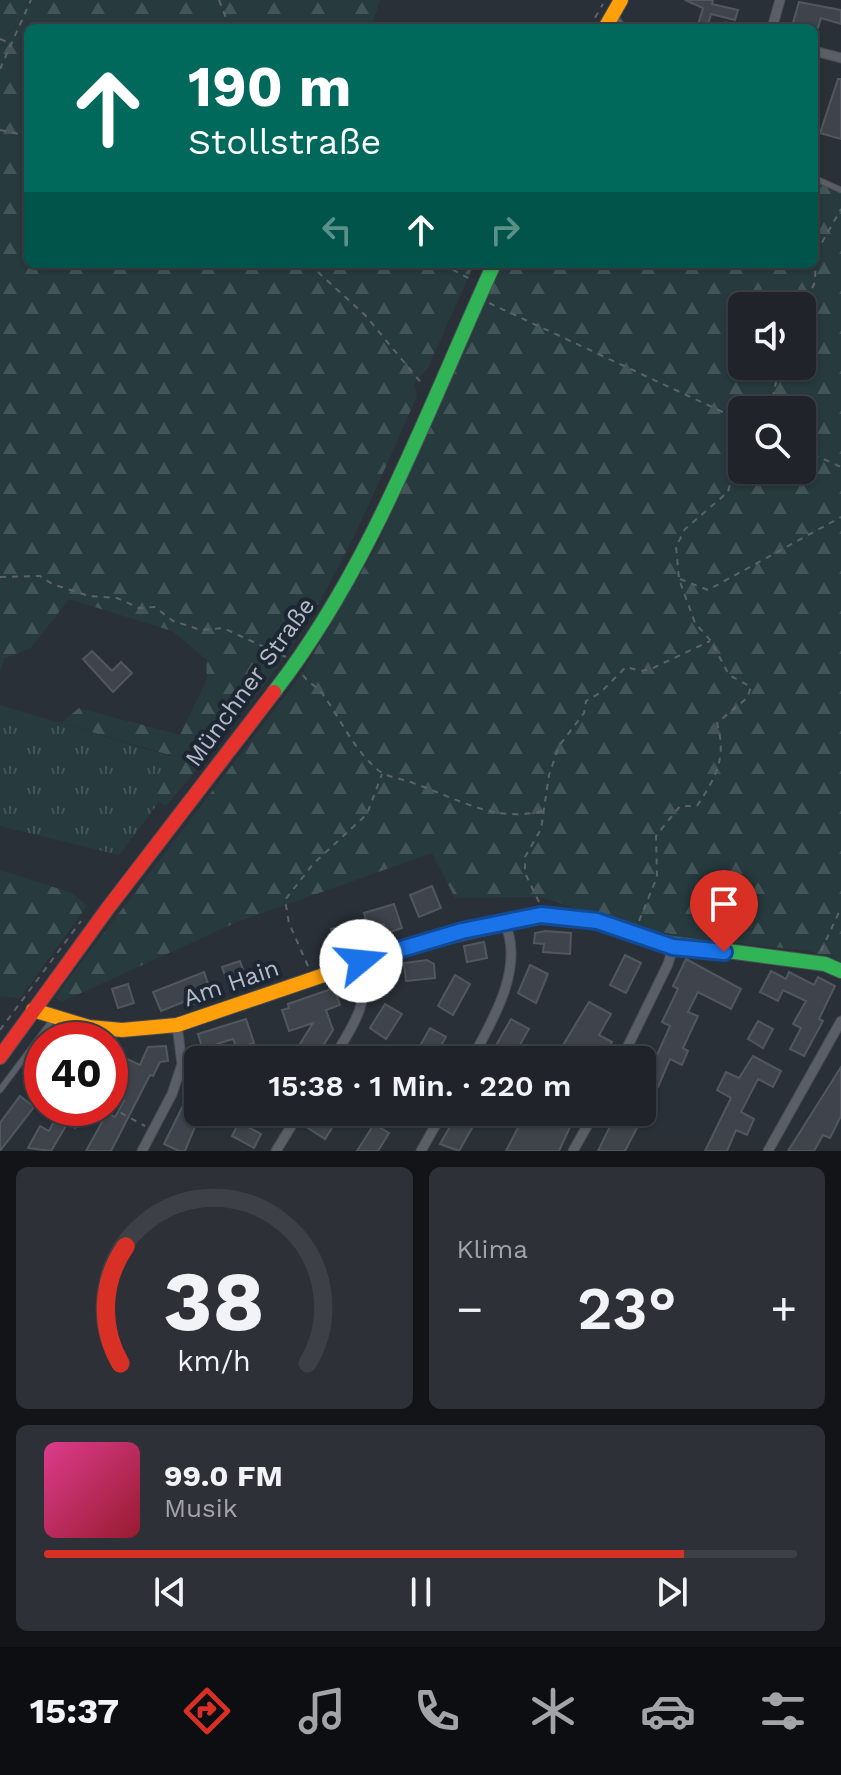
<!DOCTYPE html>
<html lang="de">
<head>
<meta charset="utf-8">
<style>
	body { margin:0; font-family:"Work Sans",sans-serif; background:#2d3036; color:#f1f3f6; height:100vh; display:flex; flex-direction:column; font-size:30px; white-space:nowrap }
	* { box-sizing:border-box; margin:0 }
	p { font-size:26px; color:#a2a4a8 }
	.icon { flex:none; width:44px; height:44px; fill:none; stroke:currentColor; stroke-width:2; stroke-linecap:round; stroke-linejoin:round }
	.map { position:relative; height:1151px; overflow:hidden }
	.side { display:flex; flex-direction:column; gap:16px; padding:16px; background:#121417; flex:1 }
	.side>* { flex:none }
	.hud { position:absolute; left:24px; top:24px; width:794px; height:244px; border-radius:12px; box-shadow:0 2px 6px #0004,0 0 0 2px #3d4147; background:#00695c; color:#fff; overflow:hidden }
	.tools { position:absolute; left:728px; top:292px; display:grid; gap:16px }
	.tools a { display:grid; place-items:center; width:88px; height:88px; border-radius:12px; background:#20242a; box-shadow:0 2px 6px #0004,0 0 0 2px #3d4147; font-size:40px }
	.speed { position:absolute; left:24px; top:1022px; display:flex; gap:16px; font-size:40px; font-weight:700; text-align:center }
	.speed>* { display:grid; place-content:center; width:104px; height:104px; border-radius:50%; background:#20242a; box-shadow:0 2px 6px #0004,0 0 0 2px #3d4147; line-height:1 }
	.speed .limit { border:12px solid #d22; background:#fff; color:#111 }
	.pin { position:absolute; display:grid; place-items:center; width:68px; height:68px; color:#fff; margin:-82px -34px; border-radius:50% 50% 50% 0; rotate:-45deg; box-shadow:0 0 8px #0007 }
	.pin .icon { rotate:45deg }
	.me { position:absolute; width:88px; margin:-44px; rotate:73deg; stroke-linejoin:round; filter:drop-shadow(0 0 6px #0008) }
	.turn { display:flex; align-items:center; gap:28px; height:168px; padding:0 32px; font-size:36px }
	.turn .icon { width:104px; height:104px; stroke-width:2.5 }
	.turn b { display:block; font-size:56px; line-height:68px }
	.lanes { display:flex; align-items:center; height:76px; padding:0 32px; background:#0003; justify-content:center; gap:40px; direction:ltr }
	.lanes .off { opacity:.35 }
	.big { font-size:60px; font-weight:600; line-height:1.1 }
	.side .widget { flex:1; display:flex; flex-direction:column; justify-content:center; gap:12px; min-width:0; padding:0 28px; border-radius:12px; background:#2d3036 }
	.side .dial { align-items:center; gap:0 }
	.dial svg { height:208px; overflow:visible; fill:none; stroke:#3d4147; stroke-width:7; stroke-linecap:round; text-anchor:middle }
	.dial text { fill:#f1f3f6; stroke:none }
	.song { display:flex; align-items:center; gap:24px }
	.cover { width:96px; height:96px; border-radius:12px; background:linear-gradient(135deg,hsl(330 70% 55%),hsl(350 70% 35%)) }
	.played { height:8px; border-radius:4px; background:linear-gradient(90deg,#d93025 85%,#3d4147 85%) }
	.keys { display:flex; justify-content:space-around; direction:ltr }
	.heat { display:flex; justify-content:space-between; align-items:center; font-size:44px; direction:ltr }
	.side .tiles { flex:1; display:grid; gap:16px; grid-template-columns:1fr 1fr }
	.widget:last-child { grid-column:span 2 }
	.trip { position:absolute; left:184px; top:1046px; width:472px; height:80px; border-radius:12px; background:#20242a; box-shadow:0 2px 6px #0004,0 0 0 2px #3d4147; font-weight:600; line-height:80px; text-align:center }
	.tabs { display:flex; height:128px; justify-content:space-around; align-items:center; background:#0d0e11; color:#a2a4a8 }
	.tabs .icon { width:56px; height:56px }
	.tabs .on { color:#d93025 }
	.tabs b { font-size:36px; color:#f1f3f6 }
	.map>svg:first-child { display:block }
	.grass { fill:url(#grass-tufts) }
	.forest { fill:url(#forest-firs); fill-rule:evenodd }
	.building { fill:#3f444c; stroke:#52575f; stroke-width:2 }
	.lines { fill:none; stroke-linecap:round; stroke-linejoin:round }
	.lane-casing { stroke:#484c55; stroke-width:7 }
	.street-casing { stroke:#484c55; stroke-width:11 }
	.fast-casing { stroke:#484c55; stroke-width:16 }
	.slow-casing { stroke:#484c55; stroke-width:16 }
	.jam-casing { stroke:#484c55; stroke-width:16 }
	.path { stroke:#5c6268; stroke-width:2; stroke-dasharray:6 6; stroke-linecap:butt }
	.lane { stroke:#5a5e66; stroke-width:5 }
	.street { stroke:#5a5e66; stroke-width:9 }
	.fast { stroke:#30b455; stroke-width:14 }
	.slow { stroke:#ff9f0a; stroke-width:14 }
	.jam { stroke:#e5322d; stroke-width:14 }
	.route-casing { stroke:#114b97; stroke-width:20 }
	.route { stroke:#1a73e8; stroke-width:14 }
	.labels { text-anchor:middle; stroke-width:8; stroke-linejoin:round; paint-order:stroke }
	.street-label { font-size:24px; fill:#b4bcc9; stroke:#1d2633 }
</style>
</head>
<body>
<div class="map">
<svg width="841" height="1151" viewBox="0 0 841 1151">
	<defs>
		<pattern id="grass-tufts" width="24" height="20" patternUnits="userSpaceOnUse" patternTransform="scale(2)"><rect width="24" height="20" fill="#273a3e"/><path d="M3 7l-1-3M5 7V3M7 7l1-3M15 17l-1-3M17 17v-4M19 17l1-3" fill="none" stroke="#445559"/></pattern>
		<pattern id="forest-firs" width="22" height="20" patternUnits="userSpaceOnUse" patternTransform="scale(2)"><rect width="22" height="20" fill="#273a3e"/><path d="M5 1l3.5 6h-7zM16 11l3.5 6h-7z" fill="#445559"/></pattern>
	</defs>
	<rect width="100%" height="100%" fill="#2a3038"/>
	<path class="grass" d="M 0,705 L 173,757 L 154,785 L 159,802 L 119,855 L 0,826 Z"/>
	<g class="forest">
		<path d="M 0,0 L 380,0 L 371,28 L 28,28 L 28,264 L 474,264 L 428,368 L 414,383 L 417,396 C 382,474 350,554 304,627 C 264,691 214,748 166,806 L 159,802 L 154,785 L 173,756 L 61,723 L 79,708 L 180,735 L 207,679 L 206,659 L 172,631 L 69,599 L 31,648 L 5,658 L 0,672 Z"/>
		<path d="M 814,181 L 841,193 L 841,962 L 809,951 L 684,937 L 623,923 L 540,897 L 455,898 L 432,853 L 237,922 L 61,1002 L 55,997 L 301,675 L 379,542 L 500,264 L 814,264 ZM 742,306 L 802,306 L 802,366 L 742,366 ZM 742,410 L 802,410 L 802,470 L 742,470 Z"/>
		<path d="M 0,870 L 72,893 L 87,906 L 20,998 L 0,996 Z"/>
	</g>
	<g class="building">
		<path d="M 685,0 L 713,0 L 712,4 L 738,10 L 735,20 L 711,14 L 707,28 L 697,28 L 703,8 Z"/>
		<path d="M 799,2 L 841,10 L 841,24 L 821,18 L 818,28 L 792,26 Z"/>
		<path d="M 838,79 L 841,79 L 841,139 L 820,133 Z"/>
		<path d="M 92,651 L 112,671 L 121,662 L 132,673 L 113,692 L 83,659 Z"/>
		<path d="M 432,886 L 441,908 L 419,917 L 410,895 Z"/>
		<path d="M 394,904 L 402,928 L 387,933 L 384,924 L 356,933 L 359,945 L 337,951 L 331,929 L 366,919 L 364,913 Z"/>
		<path d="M 545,931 L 571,933 L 570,954 L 543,952 L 544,944 L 534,943 L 535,933 Z"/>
		<path d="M 484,942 L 487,958 L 467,962 L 464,946 Z"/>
		<path d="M 625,955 L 641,963 L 626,993 L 610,985 Z"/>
		<path d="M 686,959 L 741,989 L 731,1009 L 698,992 L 688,1012 L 698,1016 L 683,1048 L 688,1051 L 682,1065 L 670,1059 L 658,1087 L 653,1084 L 642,1108 L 642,1056 L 654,1062 L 670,1026 L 662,1022 L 678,989 L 673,986 Z"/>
		<path d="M 427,960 L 434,964 L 435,978 L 406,981 L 404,963 Z"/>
		<path d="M 240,961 L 247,981 L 229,987 L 222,967 Z"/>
		<path d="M 530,965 L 548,974 L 536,1003 L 518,993 Z"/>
		<path d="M 771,971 L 786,979 L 789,972 L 814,985 L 818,977 L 835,986 L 819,1019 L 823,1021 L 804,1056 L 790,1049 L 801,1028 L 793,1024 L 806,1001 L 783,990 L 778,1001 L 760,992 Z"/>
		<path d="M 204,972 L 213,998 L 193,1004 L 191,999 L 161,1011 L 153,992 Z"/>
		<path d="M 455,975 L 470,984 L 453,1015 L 438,1006 Z"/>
		<path d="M 128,984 L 134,1003 L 118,1008 L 112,989 Z"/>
		<path d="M 334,988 L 340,1005 L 326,1010 L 333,1030 L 314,1060 L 290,1060 L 313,1023 L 289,1031 L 282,1010 L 289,1008 L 288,1004 Z"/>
		<path d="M 589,1002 L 611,1014 L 599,1035 L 612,1042 L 603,1058 L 592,1052 L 588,1060 L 554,1060 Z"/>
		<path d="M 385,1004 L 402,1014 L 386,1039 L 370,1028 Z"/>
		<path d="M 246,1019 L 254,1043 L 237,1049 L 233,1039 L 217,1044 L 219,1052 L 205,1057 L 198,1034 Z"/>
		<path d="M 511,1019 L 529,1029 L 513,1057 L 495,1047 Z"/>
		<path d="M 758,1021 L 773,1029 L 763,1048 L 748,1039 Z"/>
		<path d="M 430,1028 L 446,1037 L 433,1060 L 412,1060 Z"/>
		<path d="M 166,1046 L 168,1061 L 160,1062 L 153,1076 L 150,1075 L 111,1151 L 86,1151 L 107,1113 L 115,1117 L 124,1101 L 115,1096 L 127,1072 L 120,1068 L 125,1058 L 140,1065 L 148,1047 Z"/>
		<path d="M 753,1056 L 781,1071 L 773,1087 L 758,1079 L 741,1112 L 754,1119 L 747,1135 L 736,1130 L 727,1151 L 705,1151 L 731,1098 L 717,1090 L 726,1072 L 739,1078 Z"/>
		<path d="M 841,1067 L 841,1116 L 830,1138 L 823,1135 L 814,1151 L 788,1151 Z"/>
		<path d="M 198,1075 L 198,1112 L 201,1112 L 185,1151 L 179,1151 L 164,1144 Z"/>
		<path d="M 20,1096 L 34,1107 L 0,1151 L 0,1123 Z"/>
		<path d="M 61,1108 L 86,1108 L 75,1128 L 67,1124 L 51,1151 L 28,1148 L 40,1126 L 49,1131 Z"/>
		<path d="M 318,1112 L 342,1112 L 325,1139 L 308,1128 Z"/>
		<path d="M 526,1112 L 577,1112 L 559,1151 L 506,1151 Z"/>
		<path d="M 617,1112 L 640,1112 L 634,1124 L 638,1126 L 625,1151 L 598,1151 Z"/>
		<path d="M 455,1118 L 472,1128 L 459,1151 L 440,1144 Z"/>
		<path d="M 239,1122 L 261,1134 L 254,1148 L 232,1136 Z"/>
		<path d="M 374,1124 L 389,1133 L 378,1151 L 357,1151 Z"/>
	</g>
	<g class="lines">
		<defs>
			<g id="lane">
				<path d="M 615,16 L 624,28"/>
				<path d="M 814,178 L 841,190"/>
				<path d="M 0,1090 L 54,1018"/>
			</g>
			<g id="street">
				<path d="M 725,27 L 730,28"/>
				<path d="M 772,28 L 780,0"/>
				<path d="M 814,51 L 841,58"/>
				<path d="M 332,1060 C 352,1028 372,1001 361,961"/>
				<path d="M 471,1060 C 492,1022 526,966 504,922"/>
				<path d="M 621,1060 L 668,964 L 673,947"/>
				<path d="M 142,1151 L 172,1094 L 182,1064 L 177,1025"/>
				<path d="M 276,1151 L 300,1112"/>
				<path d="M 421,1151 L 443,1112"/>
				<path d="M 573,1151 L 595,1112"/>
				<path d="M 768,1151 L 841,1021"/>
			</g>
			<g id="fast">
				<path d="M 274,692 C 372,566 428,408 494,264"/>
				<path d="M 660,942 L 825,964 L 841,971"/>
			</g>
			<g id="slow">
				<path d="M 605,28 L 621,0"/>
				<path d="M 33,1010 L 89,1027 L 122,1030 L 177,1025 L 409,946 L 541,915 L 597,921 L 660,942"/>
			</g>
			<path id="jam" d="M 0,1057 L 108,908 L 274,692"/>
		</defs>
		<use href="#lane" class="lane-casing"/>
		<use href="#street" class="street-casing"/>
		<use href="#fast" class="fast-casing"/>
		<use href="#slow" class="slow-casing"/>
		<use href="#jam" class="jam-casing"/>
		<g class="path">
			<path d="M 219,0 L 230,28"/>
			<path d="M 589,28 L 603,4"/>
			<path d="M 0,39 L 10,43"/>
			<path d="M 0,69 L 31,0"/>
			<path d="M 0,130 L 28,136"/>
			<path d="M 309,264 L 365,315 L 423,385"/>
			<path d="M 442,264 L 472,280"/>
			<path d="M 489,303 L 742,421"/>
			<path d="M 802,310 L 815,282 L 816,253 L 841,209"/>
			<path d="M 770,410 L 776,382 L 787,366"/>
			<path d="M 802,449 L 841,467"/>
			<path d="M 0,577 L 40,576 L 52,584 L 89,596 L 117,598 L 139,608 L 155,607 L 173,621 L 201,630 L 223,628 L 286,657"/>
			<path d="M 680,579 L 708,590 L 841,517"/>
			<path d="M 303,675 C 308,683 315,685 321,692 C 340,717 352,748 378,770 C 388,778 401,778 413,783 C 457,798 493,823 543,811"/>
			<path d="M 539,902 L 525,873 L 525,857 L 541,829 L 549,775 L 559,746 L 584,713 L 586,701 L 600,693 L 626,667 L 641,671 L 651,669 L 710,641"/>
			<path d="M 639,921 L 657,877 L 656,836 L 680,806 L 697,806 C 716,777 727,758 717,723 L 747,698 L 751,687 L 729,675 L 711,641 L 695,623 L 679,579 L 676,547 L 685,529 L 728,492 L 732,476 L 742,467"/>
			<path d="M 821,951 L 841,908"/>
			<path d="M 308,966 L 289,923 L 285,900 L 313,864 L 367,814 L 382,774"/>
			<path d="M 0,1030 L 81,921"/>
			<path d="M 110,1107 L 145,1126"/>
			<path d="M 96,1121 L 103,1108"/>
		</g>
		<use href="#lane" class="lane"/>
		<use href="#street" class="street"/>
		<use href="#fast" class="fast"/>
		<use href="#slow" class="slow"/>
		<use href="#jam" class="jam"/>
	</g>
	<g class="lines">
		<defs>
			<path id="route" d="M 361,961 L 462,931 L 541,915 L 597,921 L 673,947 L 724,952"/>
		</defs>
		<use href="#route" class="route-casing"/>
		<use href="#route" class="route"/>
	</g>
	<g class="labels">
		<g class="street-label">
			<text transform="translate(250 682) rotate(-54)" y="8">Münchner Straße</text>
			<text transform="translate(231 983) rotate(-19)" y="8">Am Hain</text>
		</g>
	</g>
</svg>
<div class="tools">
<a><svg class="icon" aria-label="sound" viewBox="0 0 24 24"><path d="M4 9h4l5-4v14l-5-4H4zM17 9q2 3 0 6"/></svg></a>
<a><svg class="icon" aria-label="search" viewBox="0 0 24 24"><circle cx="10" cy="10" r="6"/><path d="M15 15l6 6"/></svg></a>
</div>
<div class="speed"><div class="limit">40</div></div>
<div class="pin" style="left:724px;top:952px;background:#d93025"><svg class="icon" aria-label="arrive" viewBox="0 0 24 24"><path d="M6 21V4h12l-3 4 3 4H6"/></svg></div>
<svg class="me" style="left:361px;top:961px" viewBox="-20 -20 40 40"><circle r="19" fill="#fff"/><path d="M0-13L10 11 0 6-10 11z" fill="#1a73e8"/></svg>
<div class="trip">15:38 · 1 Min. · 220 m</div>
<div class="hud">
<div class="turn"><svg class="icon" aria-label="ahead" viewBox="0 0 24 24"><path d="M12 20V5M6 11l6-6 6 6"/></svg><div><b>190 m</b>Stollstraße</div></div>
<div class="lanes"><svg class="icon off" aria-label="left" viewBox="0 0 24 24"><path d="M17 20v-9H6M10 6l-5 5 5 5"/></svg><svg class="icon" aria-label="ahead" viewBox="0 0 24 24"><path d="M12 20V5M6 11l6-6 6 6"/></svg><svg class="icon off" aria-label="right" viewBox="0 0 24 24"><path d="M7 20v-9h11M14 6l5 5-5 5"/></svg></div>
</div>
</div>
<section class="side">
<div class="tiles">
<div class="widget dial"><svg viewBox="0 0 100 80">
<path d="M14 69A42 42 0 1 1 86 69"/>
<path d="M14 69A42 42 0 0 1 16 24" stroke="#d93025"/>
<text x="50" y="56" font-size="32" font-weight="700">38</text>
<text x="50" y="72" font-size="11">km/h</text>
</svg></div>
<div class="widget"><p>Klima</p>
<div class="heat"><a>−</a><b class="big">23°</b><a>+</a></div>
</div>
<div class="widget">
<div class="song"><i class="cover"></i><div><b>99.0 FM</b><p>Musik</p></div></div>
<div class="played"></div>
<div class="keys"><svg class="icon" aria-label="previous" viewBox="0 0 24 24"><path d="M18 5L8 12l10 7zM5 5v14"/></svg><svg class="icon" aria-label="pause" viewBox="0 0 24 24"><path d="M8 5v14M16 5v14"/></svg><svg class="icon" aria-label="next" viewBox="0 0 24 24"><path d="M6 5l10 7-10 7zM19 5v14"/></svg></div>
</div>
</div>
</section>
<nav class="tabs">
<b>15:37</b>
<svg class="icon on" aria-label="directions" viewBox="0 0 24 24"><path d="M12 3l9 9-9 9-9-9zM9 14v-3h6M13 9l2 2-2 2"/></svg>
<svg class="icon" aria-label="music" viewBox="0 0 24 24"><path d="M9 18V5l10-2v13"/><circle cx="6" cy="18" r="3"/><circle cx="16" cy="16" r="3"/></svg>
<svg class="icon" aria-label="phone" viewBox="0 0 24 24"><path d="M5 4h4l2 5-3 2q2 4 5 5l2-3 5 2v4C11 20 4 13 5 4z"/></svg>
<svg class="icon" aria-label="climate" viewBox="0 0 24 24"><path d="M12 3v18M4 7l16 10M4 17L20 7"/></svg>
<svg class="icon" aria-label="car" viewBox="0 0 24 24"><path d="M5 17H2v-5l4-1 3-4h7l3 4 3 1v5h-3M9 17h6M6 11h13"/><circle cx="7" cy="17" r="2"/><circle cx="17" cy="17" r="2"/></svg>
<svg class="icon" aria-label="filters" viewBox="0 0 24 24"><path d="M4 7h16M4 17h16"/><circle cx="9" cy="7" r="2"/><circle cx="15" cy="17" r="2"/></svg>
</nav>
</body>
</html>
